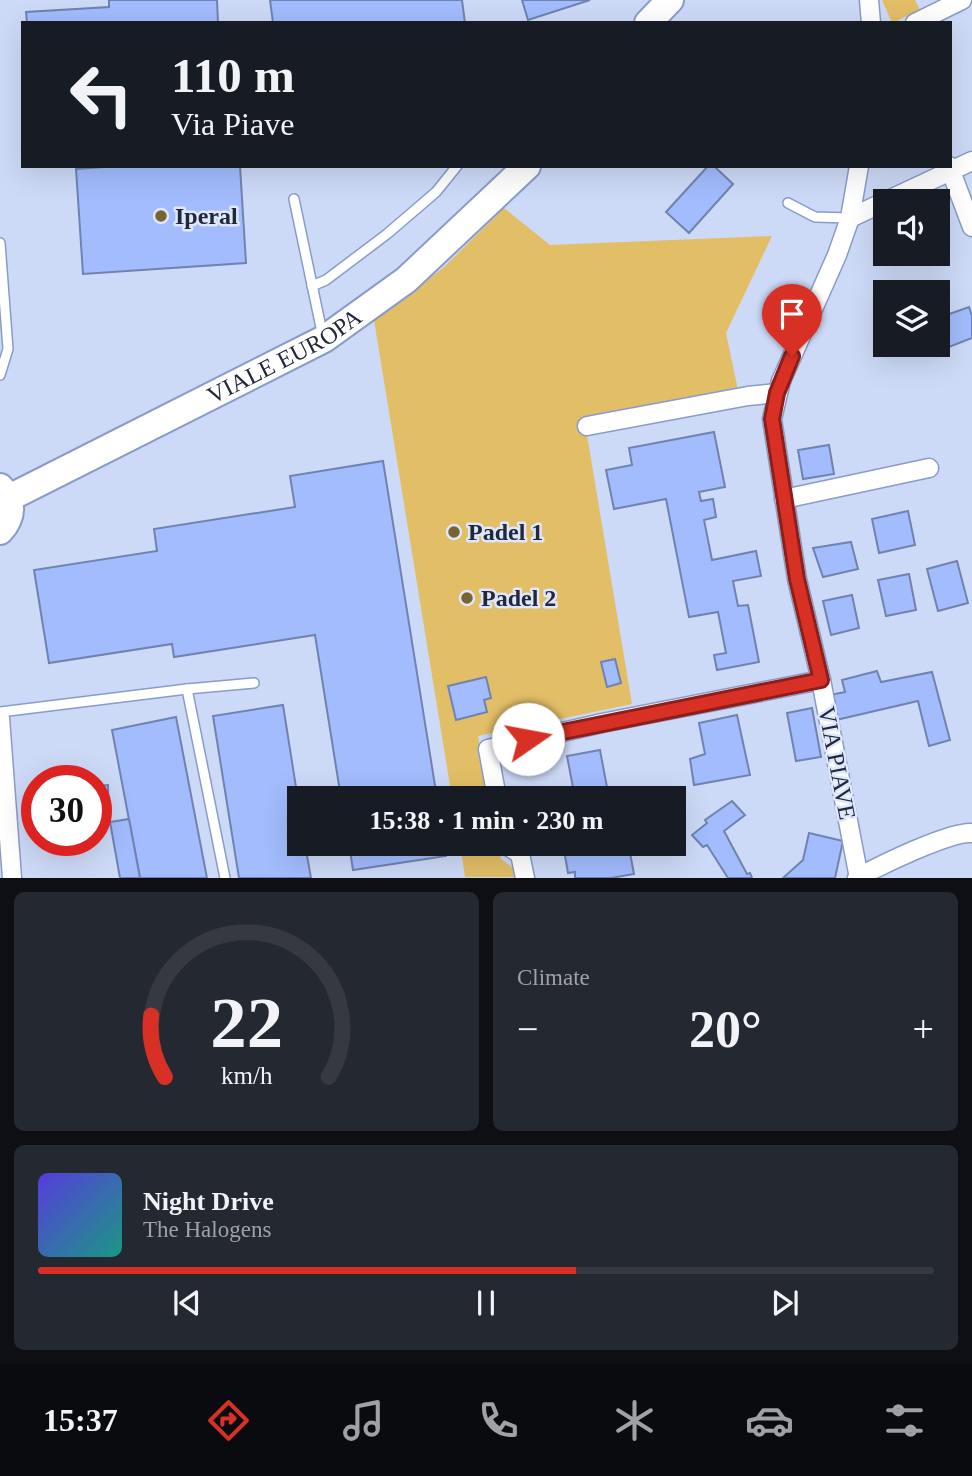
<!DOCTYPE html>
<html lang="en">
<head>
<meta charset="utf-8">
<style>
	body { margin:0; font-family:"Times New Roman",serif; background:#242831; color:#f1f3f6; height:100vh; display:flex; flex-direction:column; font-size:26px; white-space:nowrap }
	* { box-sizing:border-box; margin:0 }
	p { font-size:23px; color:#9ea1a6 }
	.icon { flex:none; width:38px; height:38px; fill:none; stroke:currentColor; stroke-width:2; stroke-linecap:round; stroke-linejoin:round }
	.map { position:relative; height:878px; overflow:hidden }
	.sheet { display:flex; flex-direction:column; gap:14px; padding:14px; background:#0d0f14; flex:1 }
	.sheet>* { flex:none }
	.top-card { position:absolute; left:21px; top:21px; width:931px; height:147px; border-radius:0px; box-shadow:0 7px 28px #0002; background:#171b24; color:#f1f3f6; overflow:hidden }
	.controls { position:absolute; left:873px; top:189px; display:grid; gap:14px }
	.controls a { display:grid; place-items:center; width:77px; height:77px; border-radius:0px; background:#171b24; box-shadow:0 7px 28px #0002; font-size:35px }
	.speed { position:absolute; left:21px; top:765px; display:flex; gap:14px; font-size:35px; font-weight:700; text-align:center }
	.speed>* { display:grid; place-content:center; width:91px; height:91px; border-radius:50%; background:#171b24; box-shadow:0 7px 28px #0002; line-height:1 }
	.speed .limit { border:10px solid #d22; background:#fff; color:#111 }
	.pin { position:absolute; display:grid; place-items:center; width:60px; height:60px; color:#fff; margin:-72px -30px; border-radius:50% 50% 50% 0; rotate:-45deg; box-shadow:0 0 7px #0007 }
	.pin .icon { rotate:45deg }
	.me { position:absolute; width:77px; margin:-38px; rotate:78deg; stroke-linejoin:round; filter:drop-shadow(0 0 5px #0008) }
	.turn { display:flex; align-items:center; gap:24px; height:147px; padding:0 35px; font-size:32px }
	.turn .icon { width:91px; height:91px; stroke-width:2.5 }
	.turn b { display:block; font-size:49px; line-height:60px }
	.big { font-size:52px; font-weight:800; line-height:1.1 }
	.sheet .card { flex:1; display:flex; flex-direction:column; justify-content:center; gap:10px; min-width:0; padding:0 24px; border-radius:10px; background:#242831 }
	.sheet .dial { align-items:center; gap:0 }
	.dial svg { height:182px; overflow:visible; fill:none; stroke:#363941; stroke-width:7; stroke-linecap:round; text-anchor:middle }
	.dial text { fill:#f1f3f6; stroke:none }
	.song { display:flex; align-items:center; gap:21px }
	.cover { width:84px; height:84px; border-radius:10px; background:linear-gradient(135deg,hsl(250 70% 55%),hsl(170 70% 35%)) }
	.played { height:7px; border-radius:4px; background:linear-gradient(90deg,#d93025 60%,#363941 60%) }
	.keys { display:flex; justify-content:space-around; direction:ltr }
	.heat { display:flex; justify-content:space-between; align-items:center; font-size:38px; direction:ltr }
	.sheet .tiles { flex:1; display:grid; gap:14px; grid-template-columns:1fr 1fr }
	.card:last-child { grid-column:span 2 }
	.trip { position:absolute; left:287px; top:786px; width:399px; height:70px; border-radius:0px; background:#171b24; box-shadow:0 7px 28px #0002; font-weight:800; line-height:70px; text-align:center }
	.tabs { display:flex; height:112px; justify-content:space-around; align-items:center; background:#090b0e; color:#9ea1a6 }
	.tabs .icon { width:49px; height:49px }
	.tabs .active { color:#d93025 }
	.tabs b { font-size:32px; color:#f1f3f6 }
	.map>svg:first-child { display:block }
	.green { fill:#e2be67 }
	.building { fill:#a2bcfd; stroke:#7083b0; stroke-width:2 }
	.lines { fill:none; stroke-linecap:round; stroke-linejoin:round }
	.lane-casing { stroke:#889bca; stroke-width:12 }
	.street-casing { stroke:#889bca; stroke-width:21 }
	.secondary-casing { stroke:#889bca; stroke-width:30 }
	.lane { stroke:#fff; stroke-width:9 }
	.street { stroke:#fff; stroke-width:18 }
	.secondary { stroke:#fff; stroke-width:26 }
	.route-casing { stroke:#8d1f18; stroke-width:18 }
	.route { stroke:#d93025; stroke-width:12 }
	.poi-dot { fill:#786332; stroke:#dee7fb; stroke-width:2.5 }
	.labels { text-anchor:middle; stroke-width:5; stroke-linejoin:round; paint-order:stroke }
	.poi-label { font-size:24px; font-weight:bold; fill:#21283b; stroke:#dee7fb; text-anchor:start }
	.street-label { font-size:24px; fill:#21283b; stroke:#dee7fb }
</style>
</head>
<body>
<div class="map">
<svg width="972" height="878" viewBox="0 0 972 878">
	<rect width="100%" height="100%" fill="#cddaf7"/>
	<g class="green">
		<path d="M 882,0 L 915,0 L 920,10 L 892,23 Z"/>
		<path d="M 504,208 L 550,245 L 772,236 L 726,333 L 741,404 L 587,435 L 632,704 L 478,736 L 490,798 L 452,798 L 374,320 L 443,268 Z"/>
		<path d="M 460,844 L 498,844 L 501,859 L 516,870 L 518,877 L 465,877 Z"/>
	</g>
	<g class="building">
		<path d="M 109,0 L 217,0 L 218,23 L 27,23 L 26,12 L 109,7 Z"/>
		<path d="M 270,0 L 462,0 L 465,23 L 273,23 Z"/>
		<path d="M 522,0 L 590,0 L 528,20 Z"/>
		<path d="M 119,166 L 240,166 L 246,263 L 83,274 L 76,169 Z"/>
		<path d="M 708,166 L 714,166 L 733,184 L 689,233 L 666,212 Z"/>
		<path d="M 969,307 L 972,316 L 972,338 L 926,356 L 921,345 L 938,345 L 938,318 Z"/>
		<path d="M 714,432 L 725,487 L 699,492 L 701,501 L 713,499 L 716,517 L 704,520 L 712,560 L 756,551 L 761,576 L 733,581 L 738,606 L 748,605 L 759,662 L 717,670 L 714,655 L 726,653 L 718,612 L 689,617 L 666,499 L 614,509 L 606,470 L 632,465 L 629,448 Z"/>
		<path d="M 829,445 L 834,474 L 803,479 L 798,450 Z"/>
		<path d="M 383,461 L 437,798 L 341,798 L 315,635 L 174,657 L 172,644 L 49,663 L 34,570 L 157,551 L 154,529 L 295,507 L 290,476 Z"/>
		<path d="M 908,511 L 915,545 L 879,553 L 872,519 Z"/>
		<path d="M 851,542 L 858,569 L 823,577 L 813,548 Z"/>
		<path d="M 957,561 L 968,603 L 938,611 L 927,569 Z"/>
		<path d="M 909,574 L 916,610 L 886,616 L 878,580 Z"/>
		<path d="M 852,595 L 859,628 L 831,635 L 823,601 Z"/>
		<path d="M 615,659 L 621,683 L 607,687 L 601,662 Z"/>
		<path d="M 877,671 L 881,682 L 932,672 L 950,740 L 929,746 L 918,701 L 836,720 L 830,695 L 845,692 L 842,680 Z"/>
		<path d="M 486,677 L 491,698 L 484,700 L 487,712 L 456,720 L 448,686 Z"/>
		<path d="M 283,705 L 299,806 L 299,844 L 305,844 L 311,878 L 239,878 L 213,716 Z"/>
		<path d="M 812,708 L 821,757 L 796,761 L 787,713 Z"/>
		<path d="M 737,715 L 750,775 L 694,785 L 690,759 L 705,754 L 699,723 Z"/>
		<path d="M 176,717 L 207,878 L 140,878 L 112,730 Z"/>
		<path d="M 600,750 L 609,798 L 575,798 L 567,756 Z"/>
		<path d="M 108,785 L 109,823 L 96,824 L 96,786 Z"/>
		<path d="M 732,801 L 745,815 L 724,831 L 747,874 L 750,873 L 752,878 L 728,878 L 707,845 L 703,847 L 692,835 L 707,823 L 705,820 Z"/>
		<path d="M 129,819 L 140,878 L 120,878 L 110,822 Z"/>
		<path d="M 809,833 L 843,841 L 835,878 L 783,878 L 803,860 Z"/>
		<path d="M 349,844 L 445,844 L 446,856 L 353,870 Z"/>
		<path d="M 604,844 L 624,844 L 626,853 L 630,853 L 634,874 L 611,878 L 575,878 L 575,872 L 568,873 L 564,850 Z"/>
	</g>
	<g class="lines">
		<defs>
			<g id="lane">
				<path d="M 294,199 L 323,337"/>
				<path d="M 788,203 L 815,217 L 850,218"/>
				<path d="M 0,243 L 8,349 L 0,375"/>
				<path d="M 312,286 L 326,280 L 387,234 L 436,192 L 457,166"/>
				<path d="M 187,689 L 225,878"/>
				<path d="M 0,712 L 187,689 L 254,683"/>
			</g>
			<g id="street">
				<path d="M 869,0 L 871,23"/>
				<path d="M 915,23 L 962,0"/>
				<path d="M 949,166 L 972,227"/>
				<path d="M 850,218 L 972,161"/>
				<path d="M 587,426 L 748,396 L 777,393"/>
				<path d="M 784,499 L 929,468"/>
				<path d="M 0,718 L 12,878"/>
				<path d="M 497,798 L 488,749 L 602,723 L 821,680"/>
				<path d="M 505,844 L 520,854 L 525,878"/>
				<path d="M 857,878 C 879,866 950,831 972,833"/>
				<path d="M 859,878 L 821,680 L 797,579 L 772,419 L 781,381 L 837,255 L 850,218 L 859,166"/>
			</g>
			<g id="secondary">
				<path d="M 648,23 L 670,0"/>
				<path d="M 0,487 C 14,501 13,517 0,531"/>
				<path id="s1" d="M 9,498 L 324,339 L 406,280 L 527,166"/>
			</g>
		</defs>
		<use href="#lane" class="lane-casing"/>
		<use href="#street" class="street-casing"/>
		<use href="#secondary" class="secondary-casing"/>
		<use href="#lane" class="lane"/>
		<use href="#street" class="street"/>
		<use href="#secondary" class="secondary"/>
	</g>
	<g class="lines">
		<defs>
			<path id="route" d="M 528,739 L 821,680 L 797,579 L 772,419 L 777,393 L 792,356"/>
		</defs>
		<use href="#route" class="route-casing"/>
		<use href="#route" class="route"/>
	</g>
	<g class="poi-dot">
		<circle cx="161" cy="216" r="7"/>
		<circle cx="454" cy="532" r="7"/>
		<circle cx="467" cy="598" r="7"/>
	</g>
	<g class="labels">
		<g class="poi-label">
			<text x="175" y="224">Iperal</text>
			<text x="468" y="540">Padel 1</text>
			<text x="481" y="606">Padel 2</text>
		</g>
		<g class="street-label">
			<text dy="8" stroke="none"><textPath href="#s1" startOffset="310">VIALE EUROPA</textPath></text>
			<text transform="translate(837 763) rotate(79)" y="8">VIA PIAVE</text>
		</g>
	</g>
</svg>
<div class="controls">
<a><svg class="icon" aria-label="sound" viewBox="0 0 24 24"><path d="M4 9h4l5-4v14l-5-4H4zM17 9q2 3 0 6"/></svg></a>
<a><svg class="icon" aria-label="layers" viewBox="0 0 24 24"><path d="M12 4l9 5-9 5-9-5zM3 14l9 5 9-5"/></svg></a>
</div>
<div class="speed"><div class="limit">30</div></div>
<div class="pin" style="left:792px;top:356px;background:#d93025"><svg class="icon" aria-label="arrive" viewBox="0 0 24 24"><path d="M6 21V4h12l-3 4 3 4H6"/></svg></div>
<svg class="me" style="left:528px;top:739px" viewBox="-20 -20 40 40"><circle r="19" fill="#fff"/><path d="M0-13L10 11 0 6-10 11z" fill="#d93025"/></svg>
<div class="trip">15:38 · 1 min · 230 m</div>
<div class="top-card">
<div class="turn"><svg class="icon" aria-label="left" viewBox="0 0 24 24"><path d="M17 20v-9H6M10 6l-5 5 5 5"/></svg><div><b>110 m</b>Via Piave</div></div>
</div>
</div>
<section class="sheet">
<div class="tiles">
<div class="card dial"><svg viewBox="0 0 100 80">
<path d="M14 69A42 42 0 1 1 86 69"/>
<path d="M14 69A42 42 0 0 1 8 42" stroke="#d93025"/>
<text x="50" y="56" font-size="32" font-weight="700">22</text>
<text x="50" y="72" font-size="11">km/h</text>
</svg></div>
<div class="card"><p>Climate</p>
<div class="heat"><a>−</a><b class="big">20°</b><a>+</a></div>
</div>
<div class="card">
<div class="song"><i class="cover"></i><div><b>Night Drive</b><p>The Halogens</p></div></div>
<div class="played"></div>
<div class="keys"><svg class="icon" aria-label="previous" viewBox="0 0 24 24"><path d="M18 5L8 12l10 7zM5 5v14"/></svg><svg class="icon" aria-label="pause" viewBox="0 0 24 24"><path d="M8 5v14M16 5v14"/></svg><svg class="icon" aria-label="next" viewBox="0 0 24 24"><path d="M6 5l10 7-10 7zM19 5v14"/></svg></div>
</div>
</div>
</section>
<nav class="tabs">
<b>15:37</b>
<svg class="icon active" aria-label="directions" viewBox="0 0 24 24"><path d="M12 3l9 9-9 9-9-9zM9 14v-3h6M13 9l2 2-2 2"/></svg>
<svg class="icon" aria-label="music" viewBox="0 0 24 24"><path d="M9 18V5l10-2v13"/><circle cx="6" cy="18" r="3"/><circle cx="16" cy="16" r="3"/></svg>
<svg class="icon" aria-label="phone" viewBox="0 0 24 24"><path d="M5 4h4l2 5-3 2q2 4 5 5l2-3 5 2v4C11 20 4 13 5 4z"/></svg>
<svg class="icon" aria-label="climate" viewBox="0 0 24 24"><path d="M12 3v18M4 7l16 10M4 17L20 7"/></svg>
<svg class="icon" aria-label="car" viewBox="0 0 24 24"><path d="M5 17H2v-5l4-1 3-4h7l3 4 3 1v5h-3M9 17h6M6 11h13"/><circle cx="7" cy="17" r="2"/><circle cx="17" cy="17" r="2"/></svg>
<svg class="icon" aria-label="filters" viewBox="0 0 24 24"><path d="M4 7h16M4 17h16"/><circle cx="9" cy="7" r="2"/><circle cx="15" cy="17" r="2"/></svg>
</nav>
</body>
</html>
